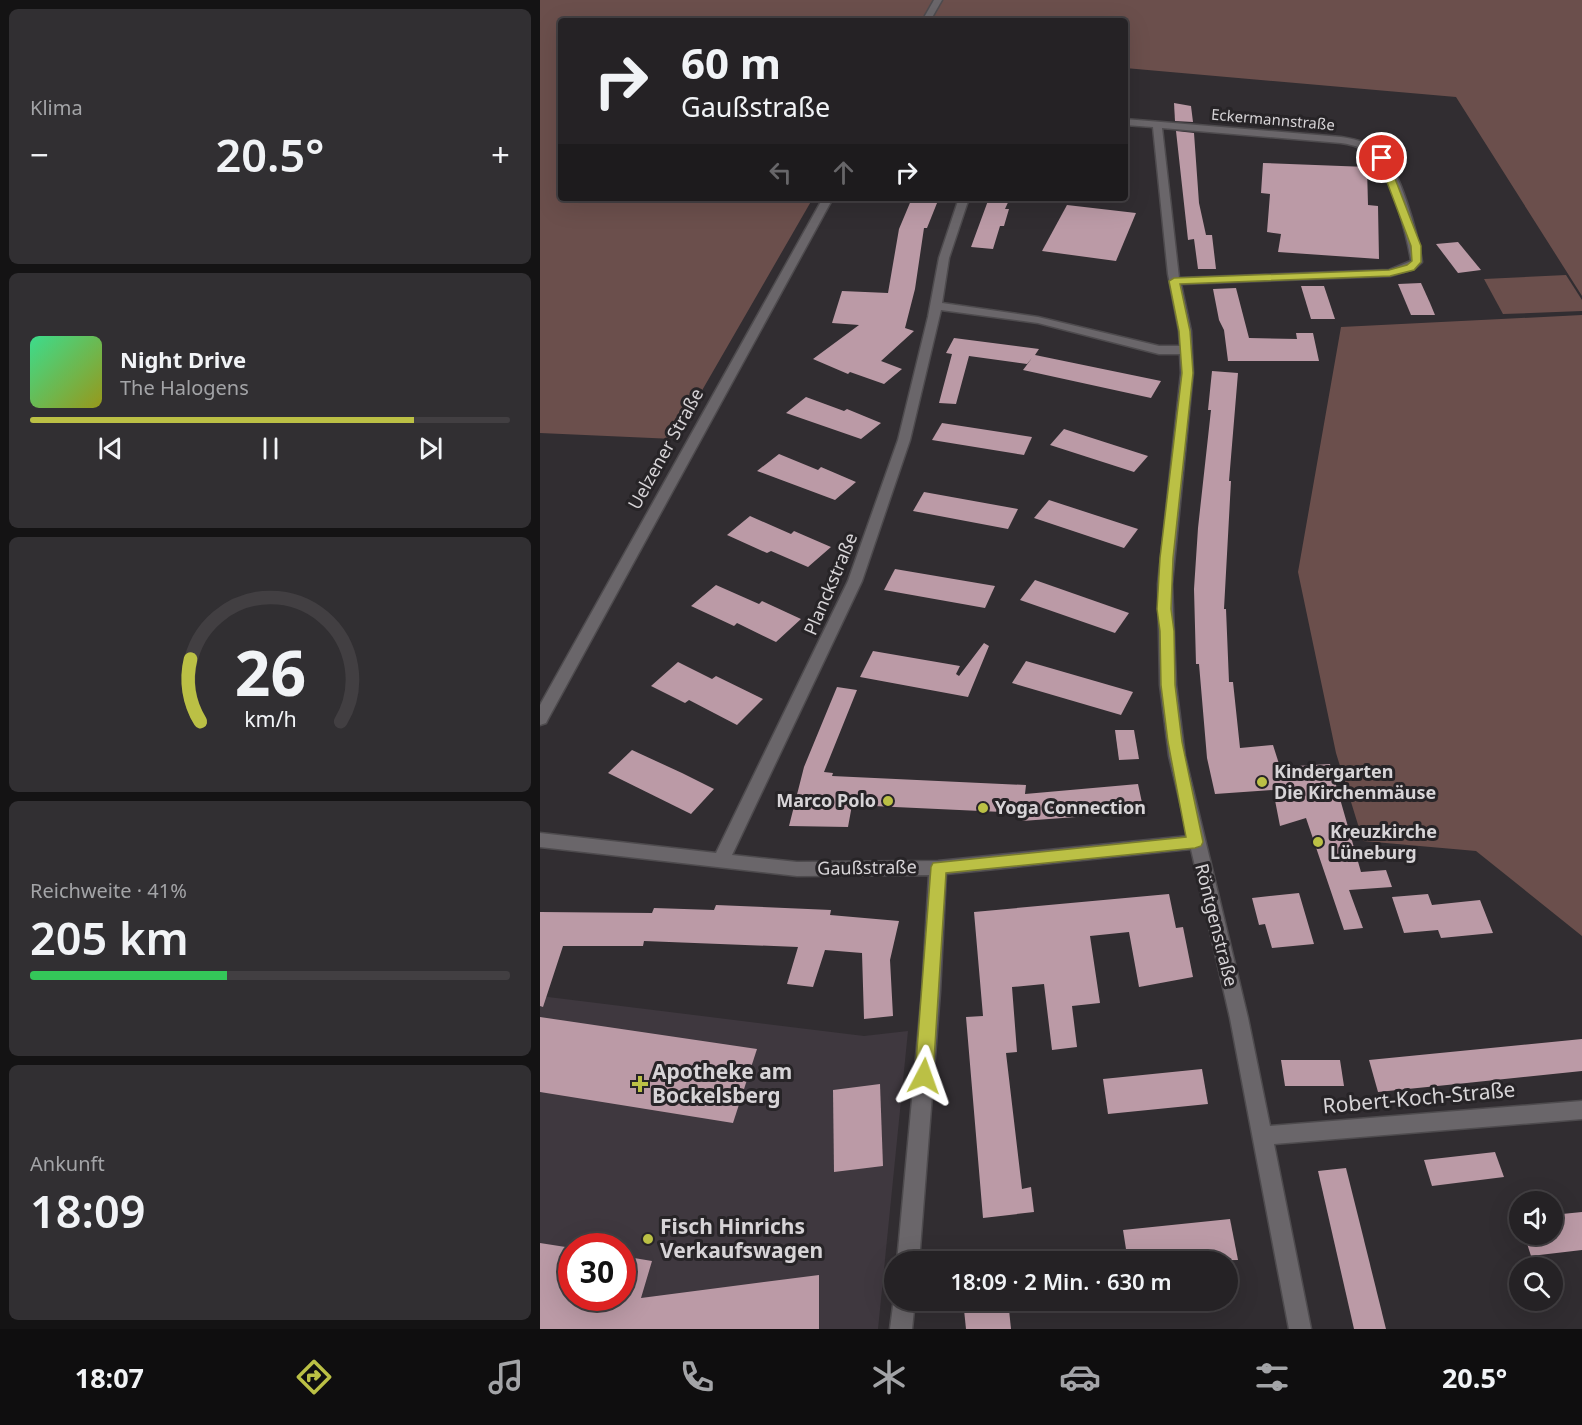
<!DOCTYPE html>
<html lang="de">
<head>
<meta charset="utf-8">
<style>
	body { margin:0; font-family:"Noto Sans",sans-serif; background:#312f32; color:#f1f3f6; height:100vh; display:flex; flex-direction:column; font-size:22px; white-space:nowrap }
	* { box-sizing:border-box; margin:0 }
	p { font-size:20px; color:#a3a4a7 }
	.icon { flex:none; width:33px; height:33px; fill:none; stroke:currentColor; stroke-width:2; stroke-linecap:round; stroke-linejoin:round }
	.map { position:relative; flex:1; overflow:hidden }
	.drawer { display:flex; flex-direction:column; gap:9px; padding:9px; background:#141314; width:540px }
	.drawer>* { flex:none }
	.top-card { position:absolute; left:18px; top:18px; width:570px; height:183px; border-radius:6px; box-shadow:0 6px 24px #0002,0 0 0 2px #423f42; background:#252225; color:#f1f3f6; overflow:hidden }
	.buttons { position:absolute; left:969px; top:1191px; display:grid; gap:12px }
	.buttons a { display:grid; place-items:center; width:54px; height:54px; border-radius:50%; background:#252225; box-shadow:0 6px 24px #0002,0 0 0 2px #423f42; font-size:30px }
	.speed { position:absolute; left:18px; top:1233px; display:flex; gap:12px; font-size:30px; font-weight:700; text-align:center }
	.speed>* { display:grid; place-content:center; width:78px; height:78px; border-radius:50%; background:#252225; box-shadow:0 6px 24px #0002,0 0 0 2px #423f42; line-height:1 }
	.speed .limit { border:9px solid #d22; background:#fff; color:#111 }
	.pin { position:absolute; display:grid; place-items:center; width:51px; height:51px; color:#fff; margin:-26px; border:3px solid #fff; border-radius:50%; box-shadow:0 2px 6px #0007 }
	.me { position:absolute; width:66px; margin:-33px; rotate:4deg; stroke-linejoin:round; filter:drop-shadow(0 0 4px #0008) }
	.turn { display:flex; align-items:center; gap:21px; height:126px; padding:0 24px; font-size:27px }
	.turn .icon { width:78px; height:78px; stroke-width:2.5 }
	.turn b { display:block; font-size:42px; line-height:51px }
	.lanes { display:flex; align-items:center; height:57px; padding:0 24px; background:#0003; justify-content:center; gap:30px; direction:ltr }
	.lanes .off { opacity:.35 }
	.big { font-size:45px; font-weight:600; line-height:1.1 }
	.drawer .widget { flex:1; display:flex; flex-direction:column; justify-content:center; gap:9px; min-width:0; padding:0 21px; border-radius:9px; background:#312f32 }
	.drawer .dial { align-items:center; gap:0 }
	.dial svg { height:156px; overflow:visible; fill:none; stroke:#423f42; stroke-width:7; stroke-linecap:round; text-anchor:middle }
	.dial text { fill:#f1f3f6; stroke:none }
	.song { display:flex; align-items:center; gap:18px }
	.cover { width:72px; height:72px; border-radius:9px; background:linear-gradient(135deg,hsl(150 70% 55%),hsl(60 70% 35%)) }
	.played { height:6px; border-radius:3px; background:linear-gradient(90deg,#bbc045 80%,#423f42 80%) }
	.keys { display:flex; justify-content:space-around; direction:ltr }
	.heat { display:flex; justify-content:space-between; align-items:center; font-size:33px; direction:ltr }
	.charge { height:9px; border-radius:4px; background:linear-gradient(90deg,#34c759 41%,#423f42 0) }
	.trip { position:absolute; left:344px; top:1251px; width:354px; height:60px; border-radius:30px; background:#252225; box-shadow:0 6px 24px #0002,0 0 0 2px #423f42; font-weight:600; line-height:60px; text-align:center }
	.menu { display:flex; height:96px; justify-content:space-around; align-items:center; background:#0f0e0f; color:#a3a4a7 }
	.menu .icon { width:42px; height:42px }
	.menu .current { color:#bbc045 }
	.menu b { font-size:27px; color:#f1f3f6 }
	main { display:flex; flex:1; min-height:0 }
	.map>svg:first-child { display:block }
	.built { fill:#3f383f; fill-rule:evenodd }
	.green { fill:#6b4f4c }
	.building { fill:#bb9aa6 }
	.lines { fill:none; stroke-linecap:round; stroke-linejoin:round }
	.minor-casing { stroke:#4e4b4e; stroke-width:3 }
	.secondary-casing { stroke:#4e4b4e; stroke-width:3 }
	.minor { fill:#6a666a; fill-rule:evenodd }
	.secondary { fill:#6a666a; fill-rule:evenodd }
	.route { fill:#bbc045; stroke:#7a7d2d; stroke-width:1.5 }
	.poi-dot { fill:#bbc045; stroke:#272427; stroke-width:2 }
	.labels { text-anchor:middle; stroke-width:6; stroke-linejoin:round; paint-order:stroke }
	.far-street-label { font-size:15px; fill:#d7d4d7; stroke:#272427 }
	.street-label { font-size:18px; fill:#d7d4d7; stroke:#272427 }
	.poi-label { font-size:18px; font-weight:bold; fill:#d7d4d7; stroke:#272427; text-anchor:start }
	.near-poi-label { font-size:21px; font-weight:bold; fill:#d7d4d7; stroke:#272427; text-anchor:start }
	.near-street-label { font-size:21px; fill:#d7d4d7; stroke:#272427 }
</style>
</head>
<body>
<main>
<section class="drawer">
<div class="widget"><p>Klima</p>
<div class="heat"><a>−</a><b class="big">20.5°</b><a>+</a></div>
</div>
<div class="widget">
<div class="song"><i class="cover"></i><div><b>Night Drive</b><p>The Halogens</p></div></div>
<div class="played"></div>
<div class="keys"><svg class="icon" aria-label="previous" viewBox="0 0 24 24"><path d="M18 5L8 12l10 7zM5 5v14"/></svg><svg class="icon" aria-label="pause" viewBox="0 0 24 24"><path d="M8 5v14M16 5v14"/></svg><svg class="icon" aria-label="next" viewBox="0 0 24 24"><path d="M6 5l10 7-10 7zM19 5v14"/></svg></div>
</div>
<div class="widget dial"><svg viewBox="0 0 100 80">
<path d="M14 69A42 42 0 1 1 86 69"/>
<path d="M14 69A42 42 0 0 1 9 37" stroke="#bbc045"/>
<text x="50" y="56" font-size="32" font-weight="700">26</text>
<text x="50" y="72" font-size="11">km/h</text>
</svg></div>
<div class="widget"><p>Reichweite · 41%</p><b class="big">205 km</b><div class="charge"></div></div>
<div class="widget"><p>Ankunft</p><b class="big">18:09</b></div>
</section>
<div class="map">
<svg width="1042" height="1329" viewBox="0 0 1042 1329">
	<rect width="100%" height="100%" fill="#312d31"/>
	<path class="built" d="M 0,996 L 324,1036 L 368,1031 L 338,1329 L 0,1329 ZM 32,1246 L 82,1246 L 82,1298 L 32,1298 Z"/>
	<g class="green">
		<path d="M 0,0 L 1042,0 L 1042,296 L 916,97 L 585,68 L 585,21 L 21,21 L 21,198 L 273,198 L 134,439 L 0,433 Z"/>
		<path d="M 1026,275 L 1042,300 L 1042,311 L 963,314 L 944,279 Z"/>
		<path d="M 1042,315 L 1042,936 L 936,851 L 823,841 L 796,753 L 758,572 L 801,327 Z"/>
	</g>
	<g class="building">
		<path d="M 634,103 L 651,106 L 653,122 L 635,121 Z"/>
		<path d="M 636,131 L 654,133 L 659,203 L 666,235 L 661,235 L 672,235 L 676,269 L 658,269 L 654,239 L 648,240 Z"/>
		<path d="M 723,163 L 827,167 L 828,205 L 838,206 L 839,259 L 738,252 L 741,234 L 727,232 L 730,194 L 721,193 Z"/>
		<path d="M 372,198 L 399,198 L 387,228 L 384,228 L 375,289 L 365,328 L 374,331 L 341,361 L 362,369 L 344,384 L 310,372 L 308,374 L 273,359 L 319,325 L 292,323 L 302,291 L 348,293 L 359,229 Z"/>
		<path d="M 449,198 L 470,198 L 465,209 L 469,209 L 464,226 L 460,226 L 453,249 L 431,247 Z"/>
		<path d="M 527,205 L 596,213 L 576,261 L 502,251 Z"/>
		<path d="M 918,242 L 941,270 L 918,273 L 896,244 Z"/>
		<path d="M 881,283 L 890,303 L 895,315 L 871,315 L 858,284 Z"/>
		<path d="M 761,286 L 784,286 L 795,319 L 771,319 Z"/>
		<path d="M 696,288 L 709,338 L 757,339 L 756,333 L 773,333 L 779,361 L 688,361 L 684,330 L 679,320 L 673,289 Z"/>
		<path d="M 414,338 L 499,349 L 495,355 L 621,381 L 611,398 L 483,370 L 492,358 L 487,364 L 429,356 L 416,404 L 399,403 L 412,354 L 406,353 Z"/>
		<path d="M 672,371 L 698,373 L 689,481 L 691,481 L 684,609 L 686,609 L 689,682 L 693,682 L 700,748 L 733,745 L 740,767 L 790,764 L 821,872 L 846,870 L 852,887 L 809,890 L 823,928 L 804,930 L 766,818 L 740,826 L 733,790 L 675,794 L 667,758 L 659,664 L 656,664 L 654,589 L 658,528 L 671,410 L 668,410 Z"/>
		<path d="M 266,397 L 304,411 L 307,409 L 341,423 L 321,439 L 246,413 Z"/>
		<path d="M 402,423 L 492,437 L 484,455 L 392,440 Z"/>
		<path d="M 524,429 L 608,456 L 594,472 L 510,445 Z"/>
		<path d="M 239,454 L 278,470 L 281,467 L 316,482 L 295,500 L 217,471 Z"/>
		<path d="M 384,492 L 478,509 L 468,529 L 373,511 Z"/>
		<path d="M 509,500 L 598,529 L 584,548 L 494,518 Z"/>
		<path d="M 210,516 L 251,534 L 254,531 L 291,547 L 268,567 L 231,551 L 227,553 L 187,535 Z"/>
		<path d="M 355,569 L 455,586 L 445,608 L 344,590 Z"/>
		<path d="M 495,580 L 589,613 L 575,633 L 480,600 Z"/>
		<path d="M 176,585 L 219,604 L 222,601 L 261,619 L 236,642 L 197,623 L 194,626 L 151,606 Z"/>
		<path d="M 444,643 L 449,646 L 428,697 L 320,677 L 333,651 L 420,666 L 416,674 L 419,676 Z"/>
		<path d="M 486,661 L 593,692 L 581,715 L 472,683 Z"/>
		<path d="M 138,662 L 172,679 L 176,676 L 223,699 L 197,725 L 149,700 L 145,703 L 111,686 Z"/>
		<path d="M 297,687 L 317,690 L 284,772 L 293,773 L 292,776 L 486,785 L 485,794 L 598,784 L 604,812 L 482,821 L 483,813 L 312,805 L 308,827 L 249,826 L 264,767 Z"/>
		<path d="M 575,730 L 594,730 L 599,759 L 579,760 Z"/>
		<path d="M 92,750 L 142,773 L 174,789 L 151,814 L 68,773 Z"/>
		<path d="M 759,893 L 774,944 L 732,948 L 725,924 L 719,925 L 712,898 Z"/>
		<path d="M 629,894 L 636,928 L 643,927 L 653,977 L 599,987 L 589,932 L 550,936 L 560,1003 L 532,1006 L 537,1047 L 512,1050 L 504,984 L 472,987 L 477,1052 L 466,1053 L 482,1189 L 491,1187 L 494,1212 L 443,1218 L 426,1017 L 443,1016 L 434,912 Z"/>
		<path d="M 888,894 L 892,905 L 940,900 L 953,933 L 901,938 L 898,930 L 864,933 L 852,897 Z"/>
		<path d="M 176,905 L 291,910 L 290,915 L 359,921 L 350,960 L 353,1016 L 324,1019 L 322,953 L 285,950 L 273,987 L 247,984 L 258,947 L 104,941 L 103,946 L 23,946 L 3,1007 L 0,1006 L 0,912 L 112,913 L 114,908 L 174,910 Z"/>
		<path d="M 0,1017 L 217,1049 L 193,1123 L 0,1092 Z"/>
		<path d="M 1042,1039 L 1042,1071 L 917,1084 L 838,1092 L 829,1060 Z"/>
		<path d="M 741,1060 L 800,1060 L 804,1086 L 745,1086 Z"/>
		<path d="M 662,1069 L 668,1104 L 568,1114 L 563,1079 Z"/>
		<path d="M 340,1084 L 343,1166 L 294,1172 L 293,1090 Z"/>
		<path d="M 955,1152 L 964,1177 L 892,1186 L 884,1160 Z"/>
		<path d="M 806,1168 L 821,1228 L 846,1329 L 814,1329 L 778,1171 Z"/>
		<path d="M 1042,1212 L 1042,1250 L 991,1256 L 984,1234 L 1012,1234 L 1012,1215 Z"/>
		<path d="M 690,1219 L 698,1260 L 588,1262 L 583,1230 Z"/>
		<path d="M 0,1243 L 32,1248 L 32,1298 L 82,1298 L 82,1256 L 112,1261 L 101,1298 L 279,1275 L 279,1329 L 0,1329 Z"/>
		<path d="M 423,1300 L 468,1300 L 471,1329 L 426,1329 Z"/>
	</g>
	<g class="lines">
		<defs>
			<g id="minor">
				<path d="M 585,119 L 801,137 C 814,139 829,142 840,151 C 860,168 878,235 882,262 L 874,269 L 850,276 L 641,284 L 651,331 L 653,373 L 632,584 L 636,685 L 645,756 L 708,1018 L 730,1126 L 1042,1101 L 1042,1119 L 734,1144 L 771,1329 L 749,1329 L 690,1018 L 651,849 L 406,874 L 400,992 L 379,1262 L 357,1262 L 382,992 L 389,875 L 257,876 L 0,847 L 0,833 L 176,853 L 308,581 L 358,440 L 388,317 L 399,258 L 419,198 L 429,198 L 409,258 L 402,303 L 498,317 L 619,346 L 640,346 L 639,331 L 628,274 L 613,127 L 585,125 ZM 622,128 L 801,143 C 815,145 828,149 838,160 C 851,175 868,240 871,261 L 849,270 L 639,278 ZM 401,310 L 498,323 L 619,354 L 640,354 L 641,373 L 618,584 L 620,685 L 629,756 L 648,836 L 398,861 L 257,862 L 192,855 L 322,581 L 370,440 Z"/>
				<path d="M 354,1298 L 354,1300 L 375,1300 L 372,1329 L 350,1329 Z"/>
			</g>
			<g id="secondary">
				<path d="M 394,0 L 402,0 L 390,21 L 382,21 Z"/>
				<path d="M 283,198 L 293,198 L 8,719 L 6,723 L 0,725 L 0,705 Z"/>
			</g>
		</defs>
		<use href="#minor" class="minor-casing"/>
		<use href="#secondary" class="secondary-casing"/>
		<use href="#minor" class="minor"/>
		<use href="#secondary" class="secondary"/>
	</g>
	<path class="route" d="M 839,156 L 847,158 L 881,246 L 881,262 L 874,270 L 850,276 L 640,284 L 650,331 L 653,373 L 633,558 L 631,609 L 634,631 L 635,685 L 642,742 L 663,842 L 661,846 L 655,848 L 406,873 L 393,1076 L 390,1081 L 384,1084 L 378,1081 L 375,1076 L 391,867 L 393,863 L 646,837 L 628,742 L 621,685 L 620,631 L 617,609 L 620,558 L 642,373 L 639,331 L 629,281 L 634,278 L 849,270 L 867,265 L 872,261 L 871,246 L 838,158 Z"/>
	<g class="poi-dot">
		<circle cx="722" cy="782" r="6"/>
		<circle cx="348" cy="801" r="6"/>
		<circle cx="443" cy="808" r="6"/>
		<circle cx="778" cy="842" r="6"/>
		<path d="M97 1075h6v6h6v6h-6v6h-6v-6h-6v-6h6z"/>
		<circle cx="108" cy="1239" r="6"/>
	</g>
	<g class="labels">
		<g class="far-street-label">
			<text transform="translate(733 120) rotate(5)" y="5">Eckermannstraße</text>
		</g>
		<g class="street-label">
			<text transform="translate(126 449) rotate(-61)" y="6">Uelzener Straße</text>
			<text transform="translate(291 584) rotate(-67)" y="6">Planckstraße</text>
			<text transform="translate(327 868) rotate(-1)" y="6">Gaußstraße</text>
			<text transform="translate(676 925) rotate(76)" y="6">Röntgenstraße</text>
		</g>
		<g class="poi-label">
			<text x="734" y="778">Kindergarten<tspan x="734" dy="21">Die Kirchenmäuse</tspan></text>
			<text x="336" y="807" text-anchor="end">Marco Polo</text>
			<text x="455" y="814">Yoga Connection</text>
			<text x="790" y="838">Kreuzkirche<tspan x="790" dy="21">Lüneburg</tspan></text>
		</g>
		<g class="near-poi-label">
			<text x="112" y="1079">Apotheke am<tspan x="112" dy="24">Bockelsberg</tspan></text>
			<text x="120" y="1234">Fisch Hinrichs<tspan x="120" dy="24">Verkaufswagen</tspan></text>
		</g>
		<g class="near-street-label">
			<text transform="translate(879 1098) rotate(-5)" y="7">Robert-Koch-Straße</text>
		</g>
	</g>
</svg>
<div class="buttons">
<a><svg class="icon" aria-label="sound" viewBox="0 0 24 24"><path d="M4 9h4l5-4v14l-5-4H4zM17 9q2 3 0 6"/></svg></a>
<a><svg class="icon" aria-label="search" viewBox="0 0 24 24"><circle cx="10" cy="10" r="6"/><path d="M15 15l6 6"/></svg></a>
</div>
<div class="speed"><div class="limit">30</div></div>
<div class="pin" style="left:842px;top:158px;background:#d93025"><svg class="icon" aria-label="arrive" viewBox="0 0 24 24"><path d="M6 21V4h12l-3 4 3 4H6"/></svg></div>
<svg class="me" style="left:384px;top:1076px" viewBox="-20 -20 40 40"><path d="M0-17L14 15 0 8-14 15z" fill="#bbc045" stroke="#fff" stroke-width="4"/></svg>
<div class="trip">18:09 · 2 Min. · 630 m</div>
<div class="top-card">
<div class="turn"><svg class="icon" aria-label="right" viewBox="0 0 24 24"><path d="M7 20v-9h11M14 6l5 5-5 5"/></svg><div><b>60 m</b>Gaußstraße</div></div>
<div class="lanes"><svg class="icon off" aria-label="left" viewBox="0 0 24 24"><path d="M17 20v-9H6M10 6l-5 5 5 5"/></svg><svg class="icon off" aria-label="ahead" viewBox="0 0 24 24"><path d="M12 20V5M6 11l6-6 6 6"/></svg><svg class="icon" aria-label="right" viewBox="0 0 24 24"><path d="M7 20v-9h11M14 6l5 5-5 5"/></svg></div>
</div>
</div>
</main>
<nav class="menu">
<b>18:07</b>
<svg class="icon current" aria-label="directions" viewBox="0 0 24 24"><path d="M12 3l9 9-9 9-9-9zM9 14v-3h6M13 9l2 2-2 2"/></svg>
<svg class="icon" aria-label="music" viewBox="0 0 24 24"><path d="M9 18V5l10-2v13"/><circle cx="6" cy="18" r="3"/><circle cx="16" cy="16" r="3"/></svg>
<svg class="icon" aria-label="phone" viewBox="0 0 24 24"><path d="M5 4h4l2 5-3 2q2 4 5 5l2-3 5 2v4C11 20 4 13 5 4z"/></svg>
<svg class="icon" aria-label="climate" viewBox="0 0 24 24"><path d="M12 3v18M4 7l16 10M4 17L20 7"/></svg>
<svg class="icon" aria-label="car" viewBox="0 0 24 24"><path d="M5 17H2v-5l4-1 3-4h7l3 4 3 1v5h-3M9 17h6M6 11h13"/><circle cx="7" cy="17" r="2"/><circle cx="17" cy="17" r="2"/></svg>
<svg class="icon" aria-label="filters" viewBox="0 0 24 24"><path d="M4 7h16M4 17h16"/><circle cx="9" cy="7" r="2"/><circle cx="15" cy="17" r="2"/></svg>
<b>20.5°</b>
</nav>
</body>
</html>
